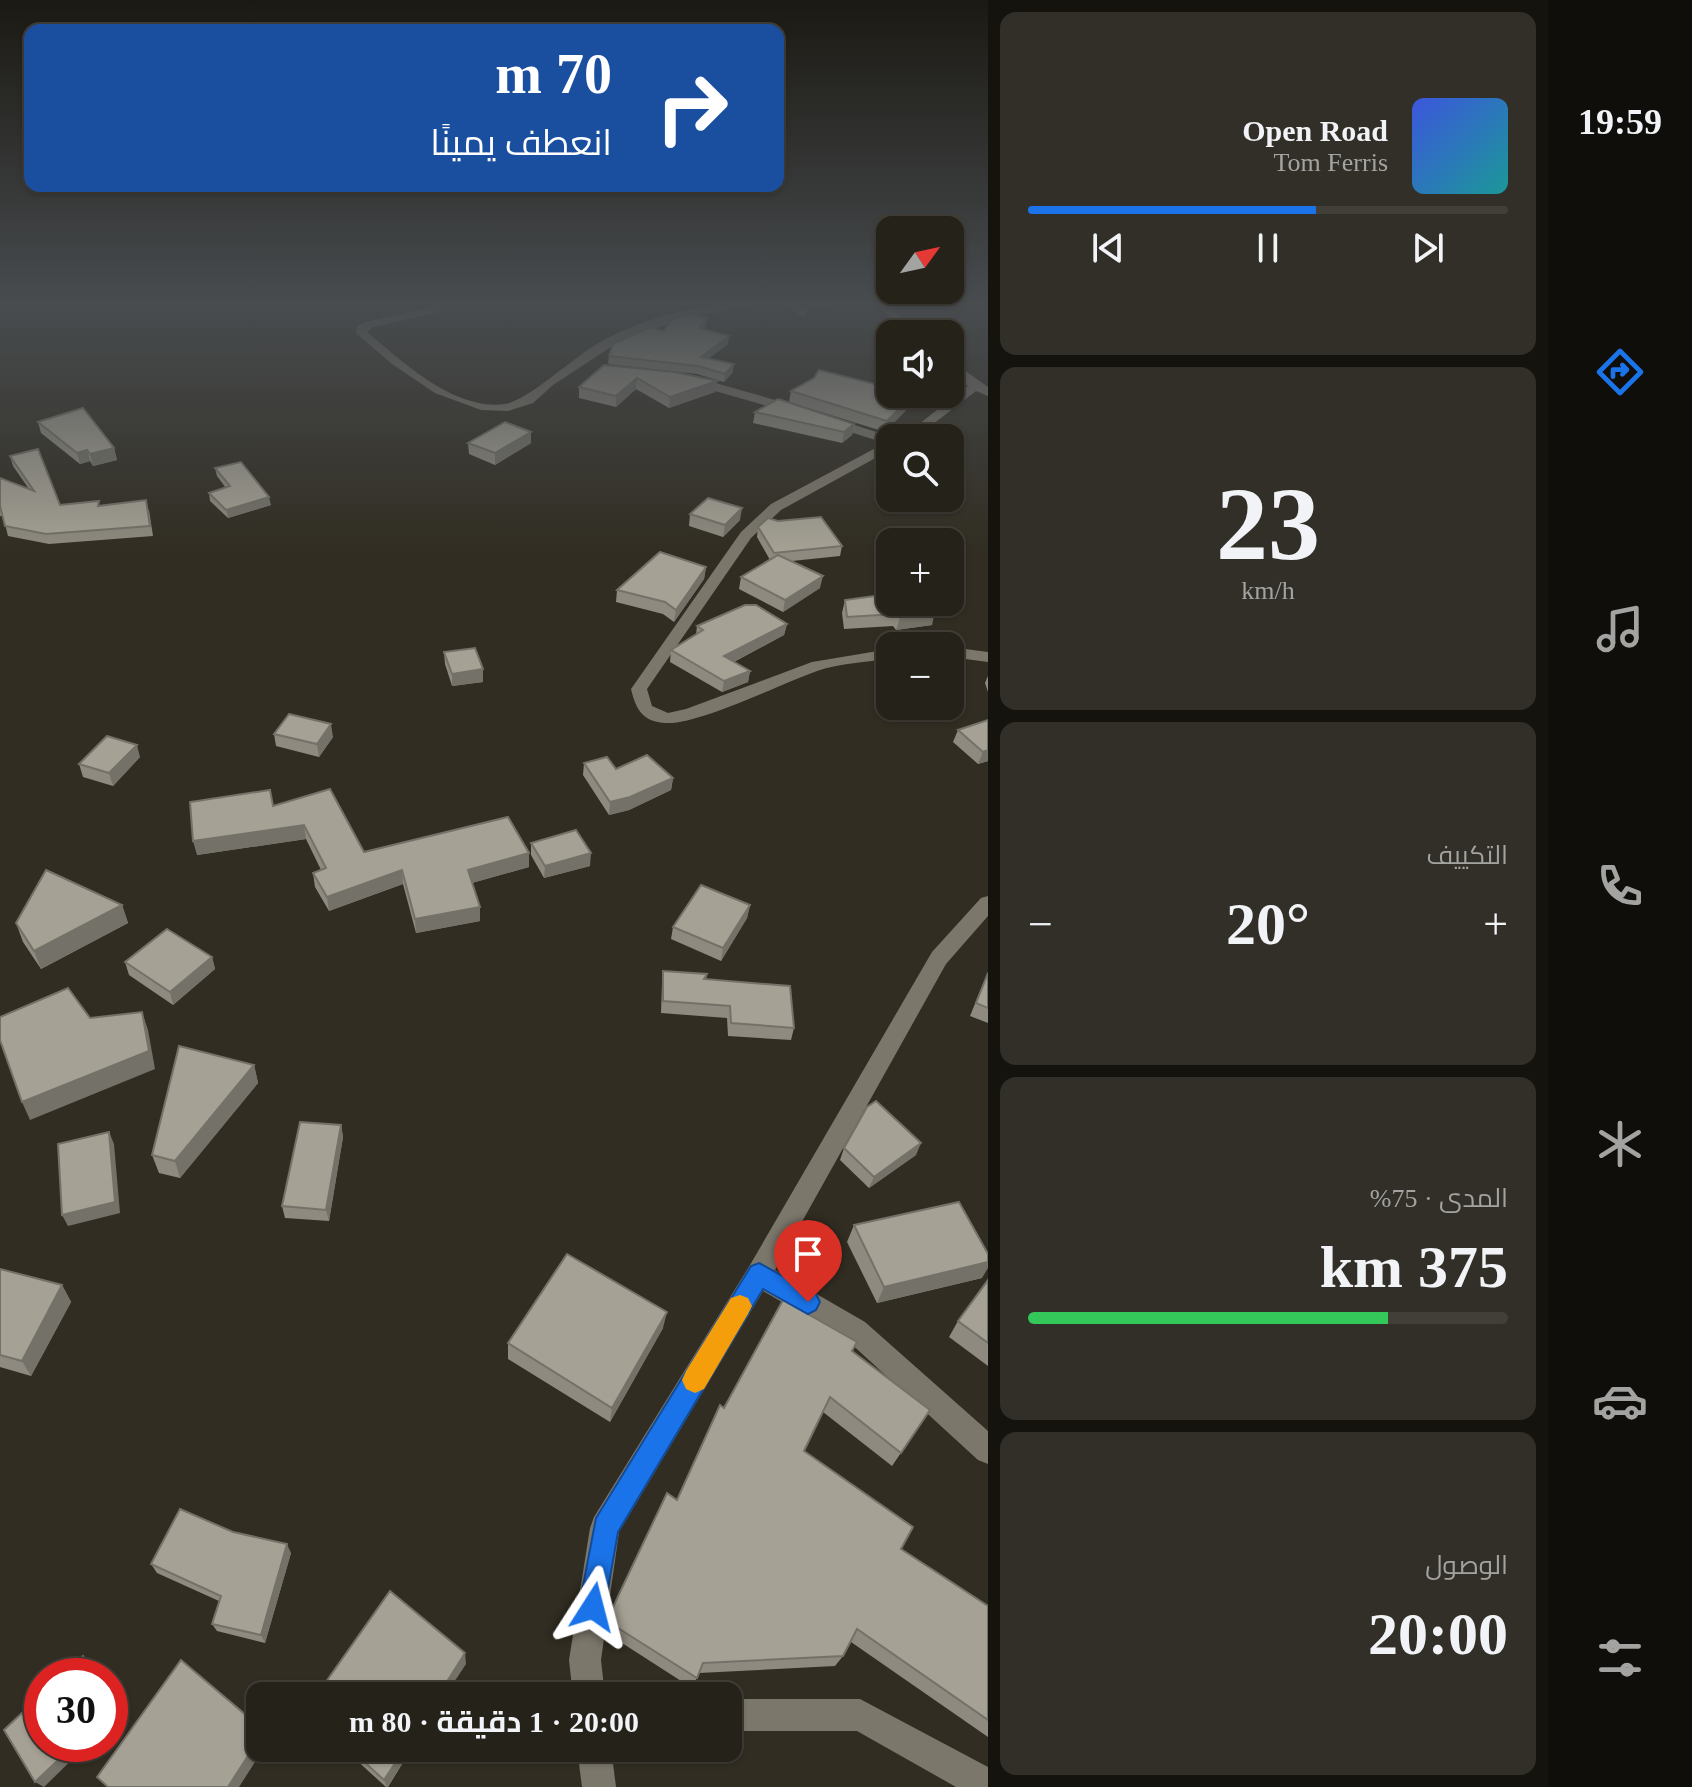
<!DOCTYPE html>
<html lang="ar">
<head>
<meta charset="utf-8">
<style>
	body { margin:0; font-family:"Times New Roman",Cairo,serif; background:#312f27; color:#f1f3f6; direction:rtl; height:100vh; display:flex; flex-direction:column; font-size:30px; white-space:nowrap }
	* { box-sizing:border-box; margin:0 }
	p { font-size:26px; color:#a3a4a2 }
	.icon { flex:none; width:44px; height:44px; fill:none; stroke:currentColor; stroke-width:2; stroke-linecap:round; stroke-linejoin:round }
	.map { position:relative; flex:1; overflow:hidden; direction:ltr }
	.panel { display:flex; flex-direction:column; gap:12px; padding:12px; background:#14130e; width:560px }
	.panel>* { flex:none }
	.banner { position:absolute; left:24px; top:24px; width:760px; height:168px; border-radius:16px; box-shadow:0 2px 6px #0004,0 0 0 2px #423f39; direction:rtl; background:#1a4fa0; color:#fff; overflow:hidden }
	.needle { width:52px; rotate:57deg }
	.controls { position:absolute; left:876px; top:216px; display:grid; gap:16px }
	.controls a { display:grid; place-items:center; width:88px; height:88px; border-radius:16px; background:#25221a; box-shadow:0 2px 6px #0004,0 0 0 2px #423f39; font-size:40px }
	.speed { position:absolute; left:24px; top:1658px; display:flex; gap:16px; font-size:40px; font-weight:700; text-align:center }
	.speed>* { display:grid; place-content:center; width:104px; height:104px; border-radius:50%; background:#25221a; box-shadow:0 2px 6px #0004,0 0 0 2px #423f39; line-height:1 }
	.speed .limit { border:12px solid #d22; background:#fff; color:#111 }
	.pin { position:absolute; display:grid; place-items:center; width:68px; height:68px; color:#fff; margin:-82px -34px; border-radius:50% 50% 50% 0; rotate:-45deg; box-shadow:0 0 8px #0007 }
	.pin .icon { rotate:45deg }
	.me { position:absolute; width:88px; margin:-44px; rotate:9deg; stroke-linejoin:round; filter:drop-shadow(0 0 6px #0008) }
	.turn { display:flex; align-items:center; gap:28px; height:168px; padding:0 40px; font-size:36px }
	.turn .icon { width:104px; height:104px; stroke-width:2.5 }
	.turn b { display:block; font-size:56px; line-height:68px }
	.big { font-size:60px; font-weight:700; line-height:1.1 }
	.panel .widget { flex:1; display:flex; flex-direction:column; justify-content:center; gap:12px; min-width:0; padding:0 28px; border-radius:16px; background:#312f27 }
	.panel .dial { align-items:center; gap:0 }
	.dial b { font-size:104px; line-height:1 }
	.song { display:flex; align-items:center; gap:24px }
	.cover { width:96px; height:96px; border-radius:12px; background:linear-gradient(135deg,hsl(230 70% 55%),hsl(180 70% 35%)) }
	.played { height:8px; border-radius:4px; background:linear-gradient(90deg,#1a73e8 60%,#423f39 60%) }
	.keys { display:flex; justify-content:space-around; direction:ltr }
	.heat { display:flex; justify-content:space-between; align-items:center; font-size:44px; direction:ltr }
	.charge { height:12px; border-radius:6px; background:linear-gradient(90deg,#34c759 75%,#423f39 0) }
	.trip { position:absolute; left:246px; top:1682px; width:496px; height:80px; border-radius:16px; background:#25221a; box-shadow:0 2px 6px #0004,0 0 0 2px #423f39; font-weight:700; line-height:80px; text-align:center; direction:rtl }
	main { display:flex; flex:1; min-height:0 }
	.menu { display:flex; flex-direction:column; width:144px; justify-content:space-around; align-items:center; background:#0f0e0a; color:#a3a4a2 }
	.menu .icon { width:56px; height:56px }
	.menu .on { color:#1a73e8 }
	.menu b { font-size:36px; color:#f1f3f6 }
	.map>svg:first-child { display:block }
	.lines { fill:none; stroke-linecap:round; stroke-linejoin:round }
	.minor { fill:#7c776b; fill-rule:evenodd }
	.wall { fill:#8e8a7f }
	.shaded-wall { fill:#747168 }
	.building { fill:#a5a194; stroke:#747168; stroke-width:2 }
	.route { fill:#1a73e8; stroke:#114b97; stroke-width:2 }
	.slow { fill:#f59e0b }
</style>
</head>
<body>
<main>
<nav class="menu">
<b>19:59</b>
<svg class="icon on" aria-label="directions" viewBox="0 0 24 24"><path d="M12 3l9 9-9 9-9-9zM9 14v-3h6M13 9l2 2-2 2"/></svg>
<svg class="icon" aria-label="music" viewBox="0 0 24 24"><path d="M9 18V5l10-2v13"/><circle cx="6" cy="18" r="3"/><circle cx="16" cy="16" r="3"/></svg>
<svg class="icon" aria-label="phone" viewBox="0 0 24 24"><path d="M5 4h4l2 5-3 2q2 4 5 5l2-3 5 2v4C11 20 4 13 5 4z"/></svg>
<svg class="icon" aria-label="climate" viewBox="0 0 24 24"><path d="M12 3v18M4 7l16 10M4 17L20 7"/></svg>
<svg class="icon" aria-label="car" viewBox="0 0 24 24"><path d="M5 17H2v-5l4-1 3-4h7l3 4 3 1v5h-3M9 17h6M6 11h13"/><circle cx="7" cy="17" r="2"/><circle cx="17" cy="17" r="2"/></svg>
<svg class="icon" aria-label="filters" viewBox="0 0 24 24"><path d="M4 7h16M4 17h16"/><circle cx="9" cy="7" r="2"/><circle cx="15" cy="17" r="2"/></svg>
</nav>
<section class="panel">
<div class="widget">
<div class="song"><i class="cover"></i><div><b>Open Road</b><p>Tom Ferris</p></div></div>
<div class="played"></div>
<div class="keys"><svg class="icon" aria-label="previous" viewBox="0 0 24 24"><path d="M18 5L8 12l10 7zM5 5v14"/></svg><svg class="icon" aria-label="pause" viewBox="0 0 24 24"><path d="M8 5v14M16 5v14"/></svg><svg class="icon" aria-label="next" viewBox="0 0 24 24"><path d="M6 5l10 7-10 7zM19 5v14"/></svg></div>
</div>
<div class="widget dial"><b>23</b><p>km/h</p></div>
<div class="widget"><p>التكييف</p>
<div class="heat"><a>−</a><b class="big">20°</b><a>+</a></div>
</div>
<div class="widget"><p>المدى · 75%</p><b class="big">375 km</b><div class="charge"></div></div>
<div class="widget"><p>الوصول</p><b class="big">20:00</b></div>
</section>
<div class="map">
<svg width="988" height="1787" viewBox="0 0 988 1787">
	<rect width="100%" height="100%" fill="#312d22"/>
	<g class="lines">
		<g class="minor">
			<path d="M 424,302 L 439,302 L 444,306 L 439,312 L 373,327 L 367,332 C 403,362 454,411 505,404 C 527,401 574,357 597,344 C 644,316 707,302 761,302 L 680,320 L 623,339 L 553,385 L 533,403 L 508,411 L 481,410 L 435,393 L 392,364 L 356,333 L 357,326 L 366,322 L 432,307 Z"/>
			<path d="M 806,302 L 836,302 C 830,307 812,307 806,302 Z"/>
			<path d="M 876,302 L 887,302 L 918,334 L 906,334 Z"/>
			<path d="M 950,360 L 988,387 L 988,396 L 976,391 L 915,438 L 901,438 L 968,386 L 950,370 Z"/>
			<path d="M 691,376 L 803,408 L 805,411 L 799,415 L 687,383 L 685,380 Z"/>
			<path d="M 825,418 L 833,418 L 895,438 L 890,438 L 890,450 L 781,510 L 751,538 L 647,689 L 652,706 L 668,713 L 686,709 L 812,662 L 890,649 L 890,659 C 867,662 840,663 817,671 C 783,683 698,725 666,723 C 643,722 636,710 631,689 L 741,532 L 771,504 L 885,443 L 825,424 Z"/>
			<path d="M 950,647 L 988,652 L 988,662 L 950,657 Z"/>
			<path d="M 988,896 L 988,916 L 946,964 L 775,1270 L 865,1322 L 988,1431 L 988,1464 L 978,1460 L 847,1340 L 763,1291 L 619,1532 L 601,1660 L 605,1696 L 573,1696 L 569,1660 L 590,1528 L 594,1517 L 750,1265 L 932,952 L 981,898 Z"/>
			<path d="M 728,1699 L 860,1699 L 988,1767 L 988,1787 L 956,1787 L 857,1731 L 728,1731 Z"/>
			<path d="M 577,1748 L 611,1748 L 616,1787 L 582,1787 Z"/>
		</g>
	</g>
	<g class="wall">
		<path d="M 779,302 L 811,302 L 810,307 L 804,317 Z"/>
		<path d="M 706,325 L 703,329 L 728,344 L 708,358 L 733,372 L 724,382 L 697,374 L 608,364 L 609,356 L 663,331 Z"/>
		<path d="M 604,365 L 717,381 L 715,392 L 669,408 L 636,389 L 616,407 L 579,398 L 579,387 Z"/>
		<path d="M 791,391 L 911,405 L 885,432 L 789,402 Z"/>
		<path d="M 755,412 L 854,424 L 852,435 L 842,443 L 753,423 Z"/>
		<path d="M 38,422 L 114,448 L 117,460 L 93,466 L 90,461 L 80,464 L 41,433 Z"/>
		<path d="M 531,432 L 531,443 L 495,465 L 469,454 L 468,443 Z"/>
		<path d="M 10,456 L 60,505 L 100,506 L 149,510 L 153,536 L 49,544 L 8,536 L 3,516 L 0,516 L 0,478 L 29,489 L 13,466 Z"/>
		<path d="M 215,468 L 271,505 L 228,518 L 210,501 L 209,493 L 226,488 L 217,476 Z"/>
		<path d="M 690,514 L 740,520 L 723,537 L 689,526 Z"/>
		<path d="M 758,527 L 842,546 L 840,556 L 792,561 L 820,588 L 783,612 L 739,589 L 741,577 L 770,560 L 757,537 Z"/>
		<path d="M 706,567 L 704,579 L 674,622 L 663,614 L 616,602 L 617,590 Z"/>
		<path d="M 890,594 L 932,625 L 896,630 L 893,626 L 844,629 L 842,613 L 845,600 Z"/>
		<path d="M 787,624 L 784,635 L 734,662 L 750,671 L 748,682 L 722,692 L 670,662 L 671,650 L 696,635 L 697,626 Z"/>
		<path d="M 444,652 L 483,682 L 452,686 L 445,664 Z"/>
		<path d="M 988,676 L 988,692 L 985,683 Z"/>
		<path d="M 988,720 L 988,761 L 978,764 L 953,742 L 958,730 Z"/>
		<path d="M 274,734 L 333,737 L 319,757 L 276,746 Z"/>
		<path d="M 140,757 L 113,786 L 83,777 L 79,764 Z"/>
		<path d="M 584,763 L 616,769 L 673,778 L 671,790 L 629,810 L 609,815 L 583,775 Z"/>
		<path d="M 273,806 L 364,852 L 529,867 L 472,883 L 480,907 L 480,921 L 416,933 L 403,884 L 329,911 L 315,887 L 313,873 L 321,870 L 306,839 L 197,855 Z"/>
		<path d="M 531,843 L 590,866 L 544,878 L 531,855 Z"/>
		<path d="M 122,905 L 128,923 L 41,969 L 23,942 L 16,923 Z"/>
		<path d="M 750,905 L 747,918 L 721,961 L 671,939 L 673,927 Z"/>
		<path d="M 212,957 L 215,969 L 173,1005 L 129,975 L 125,962 Z"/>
		<path d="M 663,971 L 707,974 L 706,980 L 794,1028 L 791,1040 L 728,1036 L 727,1018 L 661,1013 L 662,983 Z"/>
		<path d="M 988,972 L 988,1023 L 970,1016 Z"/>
		<path d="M 254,1065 L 258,1083 L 180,1178 L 159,1173 L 152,1155 Z"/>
		<path d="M 341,1125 L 343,1137 L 329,1221 L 285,1218 L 282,1206 Z"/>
		<path d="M 844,1148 L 916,1155 L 869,1188 L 840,1160 Z"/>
		<path d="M 854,1225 L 982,1278 L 877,1303 L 847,1242 Z"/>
		<path d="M 0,1269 L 62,1285 L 71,1302 L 31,1376 L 0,1367 Z"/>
		<path d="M 988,1280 L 988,1366 L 949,1337 L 958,1321 Z"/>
		<path d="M 663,1328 L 610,1422 L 508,1359 L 508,1343 Z"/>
		<path d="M 852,1351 L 930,1410 L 892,1466 L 823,1412 L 804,1451 L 901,1549 L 988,1606 L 988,1737 L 851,1642 L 843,1656 L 835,1666 L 699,1673 L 692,1688 L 608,1634 L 612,1609 L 677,1500 L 724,1408 Z"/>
		<path d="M 233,1532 L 291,1553 L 265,1643 L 217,1631 L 212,1624 L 219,1601 L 157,1573 L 151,1564 Z"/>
		<path d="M 343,1748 L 412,1748 L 388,1787 L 386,1787 Z"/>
	</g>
	<g class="shaded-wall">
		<path d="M 809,302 L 811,302 L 810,307 L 804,317 L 805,308 Z"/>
		<path d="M 707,318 L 706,325 L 698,336 L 699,328 Z"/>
		<path d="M 729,336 L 728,344 L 700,365 L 701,357 Z"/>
		<path d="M 734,364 L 733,372 L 724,382 L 725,374 Z"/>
		<path d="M 637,378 L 636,389 L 616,407 L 616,396 Z"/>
		<path d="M 717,381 L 715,392 L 669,408 L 670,397 Z"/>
		<path d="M 914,394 L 911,405 L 885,432 L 887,421 Z"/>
		<path d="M 854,424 L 852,435 L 842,443 L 844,432 Z"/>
		<path d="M 531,432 L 531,443 L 495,465 L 495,453 Z"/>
		<path d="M 114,448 L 117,460 L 93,466 L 90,454 Z"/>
		<path d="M 87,450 L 90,461 L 80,464 L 77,453 Z"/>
		<path d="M 269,497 L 271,505 L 228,518 L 226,510 Z"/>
		<path d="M 742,508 L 740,520 L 723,537 L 725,525 Z"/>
		<path d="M 706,567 L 704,579 L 674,622 L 676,610 Z"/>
		<path d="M 823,576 L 820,588 L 783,612 L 785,600 Z"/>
		<path d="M 935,612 L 932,625 L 896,630 L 900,618 Z"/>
		<path d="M 787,624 L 784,635 L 722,668 L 724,656 Z"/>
		<path d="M 483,669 L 483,682 L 452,686 L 452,674 Z"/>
		<path d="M 750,671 L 748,682 L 722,692 L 724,681 Z"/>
		<path d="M 331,724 L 333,737 L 319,757 L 317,744 Z"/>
		<path d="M 137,745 L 140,757 L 113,786 L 109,773 Z"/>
		<path d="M 988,750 L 988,761 L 978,764 L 983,752 Z"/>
		<path d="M 673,778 L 671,790 L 629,810 L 609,815 L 610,802 Z"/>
		<path d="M 304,825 L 306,839 L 197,855 L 193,841 Z"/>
		<path d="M 529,853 L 529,867 L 468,884 L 468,870 Z"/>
		<path d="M 591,853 L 590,866 L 544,878 L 545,866 Z"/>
		<path d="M 402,870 L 403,884 L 329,911 L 327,897 Z"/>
		<path d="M 122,905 L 128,923 L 41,969 L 34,951 Z"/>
		<path d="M 750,905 L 747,918 L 721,961 L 723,948 Z"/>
		<path d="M 480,907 L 480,921 L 416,933 L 415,919 Z"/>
		<path d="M 212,957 L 215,969 L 173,1005 L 170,992 Z"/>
		<path d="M 142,1012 L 148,1030 L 155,1069 L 30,1120 L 22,1102 Z"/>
		<path d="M 254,1065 L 258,1083 L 180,1178 L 175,1161 Z"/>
		<path d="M 341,1125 L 343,1137 L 329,1221 L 326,1210 Z"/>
		<path d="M 109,1132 L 114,1144 L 120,1213 L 68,1226 L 62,1215 Z"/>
		<path d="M 921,1143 L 916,1155 L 869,1188 L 874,1177 Z"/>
		<path d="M 988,1262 L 988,1268 L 982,1278 L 877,1303 L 884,1287 Z"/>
		<path d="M 62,1285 L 71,1302 L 31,1376 L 22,1361 Z"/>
		<path d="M 667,1312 L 663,1328 L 610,1422 L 612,1408 Z"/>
		<path d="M 287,1544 L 291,1553 L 265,1643 L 261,1635 Z"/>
		<path d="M 465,1653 L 466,1664 L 445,1696 L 438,1696 Z"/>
		<path d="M 110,1694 L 121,1712 L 110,1723 Z"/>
		<path d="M 260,1737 L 260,1748 L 264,1748 L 239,1787 L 228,1787 Z"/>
		<path d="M 75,1744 L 88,1744 L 44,1787 L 35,1782 Z"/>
		<path d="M 405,1748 L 412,1748 L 387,1787 L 384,1780 Z"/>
	</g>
	<g class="building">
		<path d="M 795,302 L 809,302 L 805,308 Z"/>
		<path d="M 692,315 L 707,318 L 699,328 L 729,336 L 701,357 L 734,364 L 725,374 L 698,366 L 609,356 L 613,344 L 650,327 L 663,331 L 673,319 Z"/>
		<path d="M 604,365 L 675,372 L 717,381 L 670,397 L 637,378 L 616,396 L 579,387 Z"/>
		<path d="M 819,370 L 890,388 L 890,394 L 914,394 L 887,421 L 791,391 L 814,378 Z"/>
		<path d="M 778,399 L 854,424 L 844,432 L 755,412 Z"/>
		<path d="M 83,408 L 114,448 L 90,454 L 87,450 L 77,453 L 38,422 Z"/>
		<path d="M 505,422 L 531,432 L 495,453 L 468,443 Z"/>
		<path d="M 38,449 L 60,505 L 99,501 L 98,506 L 146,500 L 150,526 L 46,534 L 5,526 L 0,506 L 0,478 L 34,491 L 10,456 Z"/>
		<path d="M 241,462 L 269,497 L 226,510 L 209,493 L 230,486 L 215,468 Z"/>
		<path d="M 708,498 L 742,508 L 725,525 L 690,514 Z"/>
		<path d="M 821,517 L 842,546 L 774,553 L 758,527 L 768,518 L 778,521 Z"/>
		<path d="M 660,552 L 706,567 L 676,610 L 665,602 L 617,590 Z"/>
		<path d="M 778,555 L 823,576 L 785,600 L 741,577 Z"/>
		<path d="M 890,594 L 890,602 L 926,602 L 935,612 L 900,618 L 896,614 L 847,617 L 845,600 Z"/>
		<path d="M 745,605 L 756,605 L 787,624 L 724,656 L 750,671 L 724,681 L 671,650 L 703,630 L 697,626 Z"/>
		<path d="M 475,648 L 483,669 L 452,674 L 444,652 Z"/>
		<path d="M 289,714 L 331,724 L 317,744 L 274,734 Z"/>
		<path d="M 988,720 L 988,750 L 983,752 L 958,730 Z"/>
		<path d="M 107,736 L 137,745 L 109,773 L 79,764 Z"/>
		<path d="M 647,755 L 673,778 L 630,797 L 610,802 L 584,763 L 607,757 L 616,769 Z"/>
		<path d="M 330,789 L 364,852 L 508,817 L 529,853 L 468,870 L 480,907 L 415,919 L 402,870 L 327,897 L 313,873 L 326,868 L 304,825 L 193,841 L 190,802 L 270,790 L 273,806 Z"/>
		<path d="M 576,830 L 591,853 L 545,866 L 531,843 Z"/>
		<path d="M 46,870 L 122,905 L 34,951 L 16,923 Z"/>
		<path d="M 701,885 L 750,905 L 723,948 L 673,927 Z"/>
		<path d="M 167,929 L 212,957 L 170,992 L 125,962 Z"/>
		<path d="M 663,971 L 707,974 L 704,979 L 790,986 L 794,1028 L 731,1023 L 730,1006 L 663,1001 Z"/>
		<path d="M 988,973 L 988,1008 L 976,1003 Z"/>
		<path d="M 68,988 L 90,1018 L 142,1012 L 149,1051 L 22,1102 L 0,1040 L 0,1017 Z"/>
		<path d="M 179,1046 L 254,1065 L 175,1161 L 152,1155 Z"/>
		<path d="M 876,1101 L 921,1143 L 874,1177 L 844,1148 L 867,1107 Z"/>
		<path d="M 300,1122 L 341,1125 L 326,1210 L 282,1206 Z"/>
		<path d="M 109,1132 L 115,1202 L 62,1215 L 58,1144 Z"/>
		<path d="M 959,1202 L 988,1254 L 988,1262 L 884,1287 L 854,1225 Z"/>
		<path d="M 567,1254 L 667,1312 L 612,1408 L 508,1343 Z"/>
		<path d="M 0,1269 L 62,1285 L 22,1361 L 0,1355 Z"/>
		<path d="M 988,1280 L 988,1343 L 958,1321 Z"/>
		<path d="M 783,1300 L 857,1342 L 852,1351 L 930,1410 L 901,1453 L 830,1397 L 804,1451 L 913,1527 L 901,1549 L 988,1606 L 988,1720 L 857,1629 L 843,1656 L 703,1663 L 697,1678 L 610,1623 L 612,1609 L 667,1493 L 677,1500 L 720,1405 L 724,1408 Z"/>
		<path d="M 180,1509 L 233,1532 L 287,1544 L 261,1635 L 212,1624 L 221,1596 L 151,1564 Z"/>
		<path d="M 390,1591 L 465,1653 L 438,1696 L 316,1696 Z"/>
		<path d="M 83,1656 L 96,1676 L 62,1676 Z"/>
		<path d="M 181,1660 L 260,1727 L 260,1737 L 228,1787 L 108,1787 L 97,1777 Z"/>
		<path d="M 42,1694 L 42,1744 L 75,1744 L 35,1782 L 4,1730 Z"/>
		<path d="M 110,1698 L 115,1705 L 110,1710 Z"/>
		<path d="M 349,1748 L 405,1748 L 384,1780 Z"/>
	</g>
	<linearGradient id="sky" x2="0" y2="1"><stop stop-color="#1b1913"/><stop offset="0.55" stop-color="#484c4f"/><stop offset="1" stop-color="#484c4f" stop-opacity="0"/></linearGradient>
	<rect width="988" height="552" fill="url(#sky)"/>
	<path class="route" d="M 759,1263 L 816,1294 L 820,1302 L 816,1310 L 808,1314 L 763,1289 L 618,1532 L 603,1617 L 593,1621 L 583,1617 L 579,1607 L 596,1518 L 751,1266 Z"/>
	<path class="slow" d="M 740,1295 L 748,1298 L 752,1306 L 748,1314 L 704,1389 L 695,1393 L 686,1389 L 682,1380 L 686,1371 L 731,1298 Z"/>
</svg>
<div class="controls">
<a><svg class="needle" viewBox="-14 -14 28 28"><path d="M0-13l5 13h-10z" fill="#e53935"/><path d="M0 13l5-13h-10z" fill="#a3a4a2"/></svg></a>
<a><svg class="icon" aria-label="sound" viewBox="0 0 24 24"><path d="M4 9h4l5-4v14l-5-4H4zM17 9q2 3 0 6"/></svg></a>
<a><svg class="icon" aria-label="search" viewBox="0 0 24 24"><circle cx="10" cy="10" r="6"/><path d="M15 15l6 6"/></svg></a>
<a>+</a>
<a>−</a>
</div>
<div class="speed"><div class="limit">30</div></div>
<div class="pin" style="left:808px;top:1302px;background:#d93025"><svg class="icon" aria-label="arrive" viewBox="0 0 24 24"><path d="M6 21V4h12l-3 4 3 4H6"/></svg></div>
<svg class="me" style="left:593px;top:1607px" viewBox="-20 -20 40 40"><path d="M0-17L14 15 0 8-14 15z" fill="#1a73e8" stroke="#fff" stroke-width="4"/></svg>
<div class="trip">20:00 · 1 دقيقة · 80 m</div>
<div class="banner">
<div class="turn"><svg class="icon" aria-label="right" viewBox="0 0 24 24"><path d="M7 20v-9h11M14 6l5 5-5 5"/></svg><div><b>70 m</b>انعطف يمينًا</div></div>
</div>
</div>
</main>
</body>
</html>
